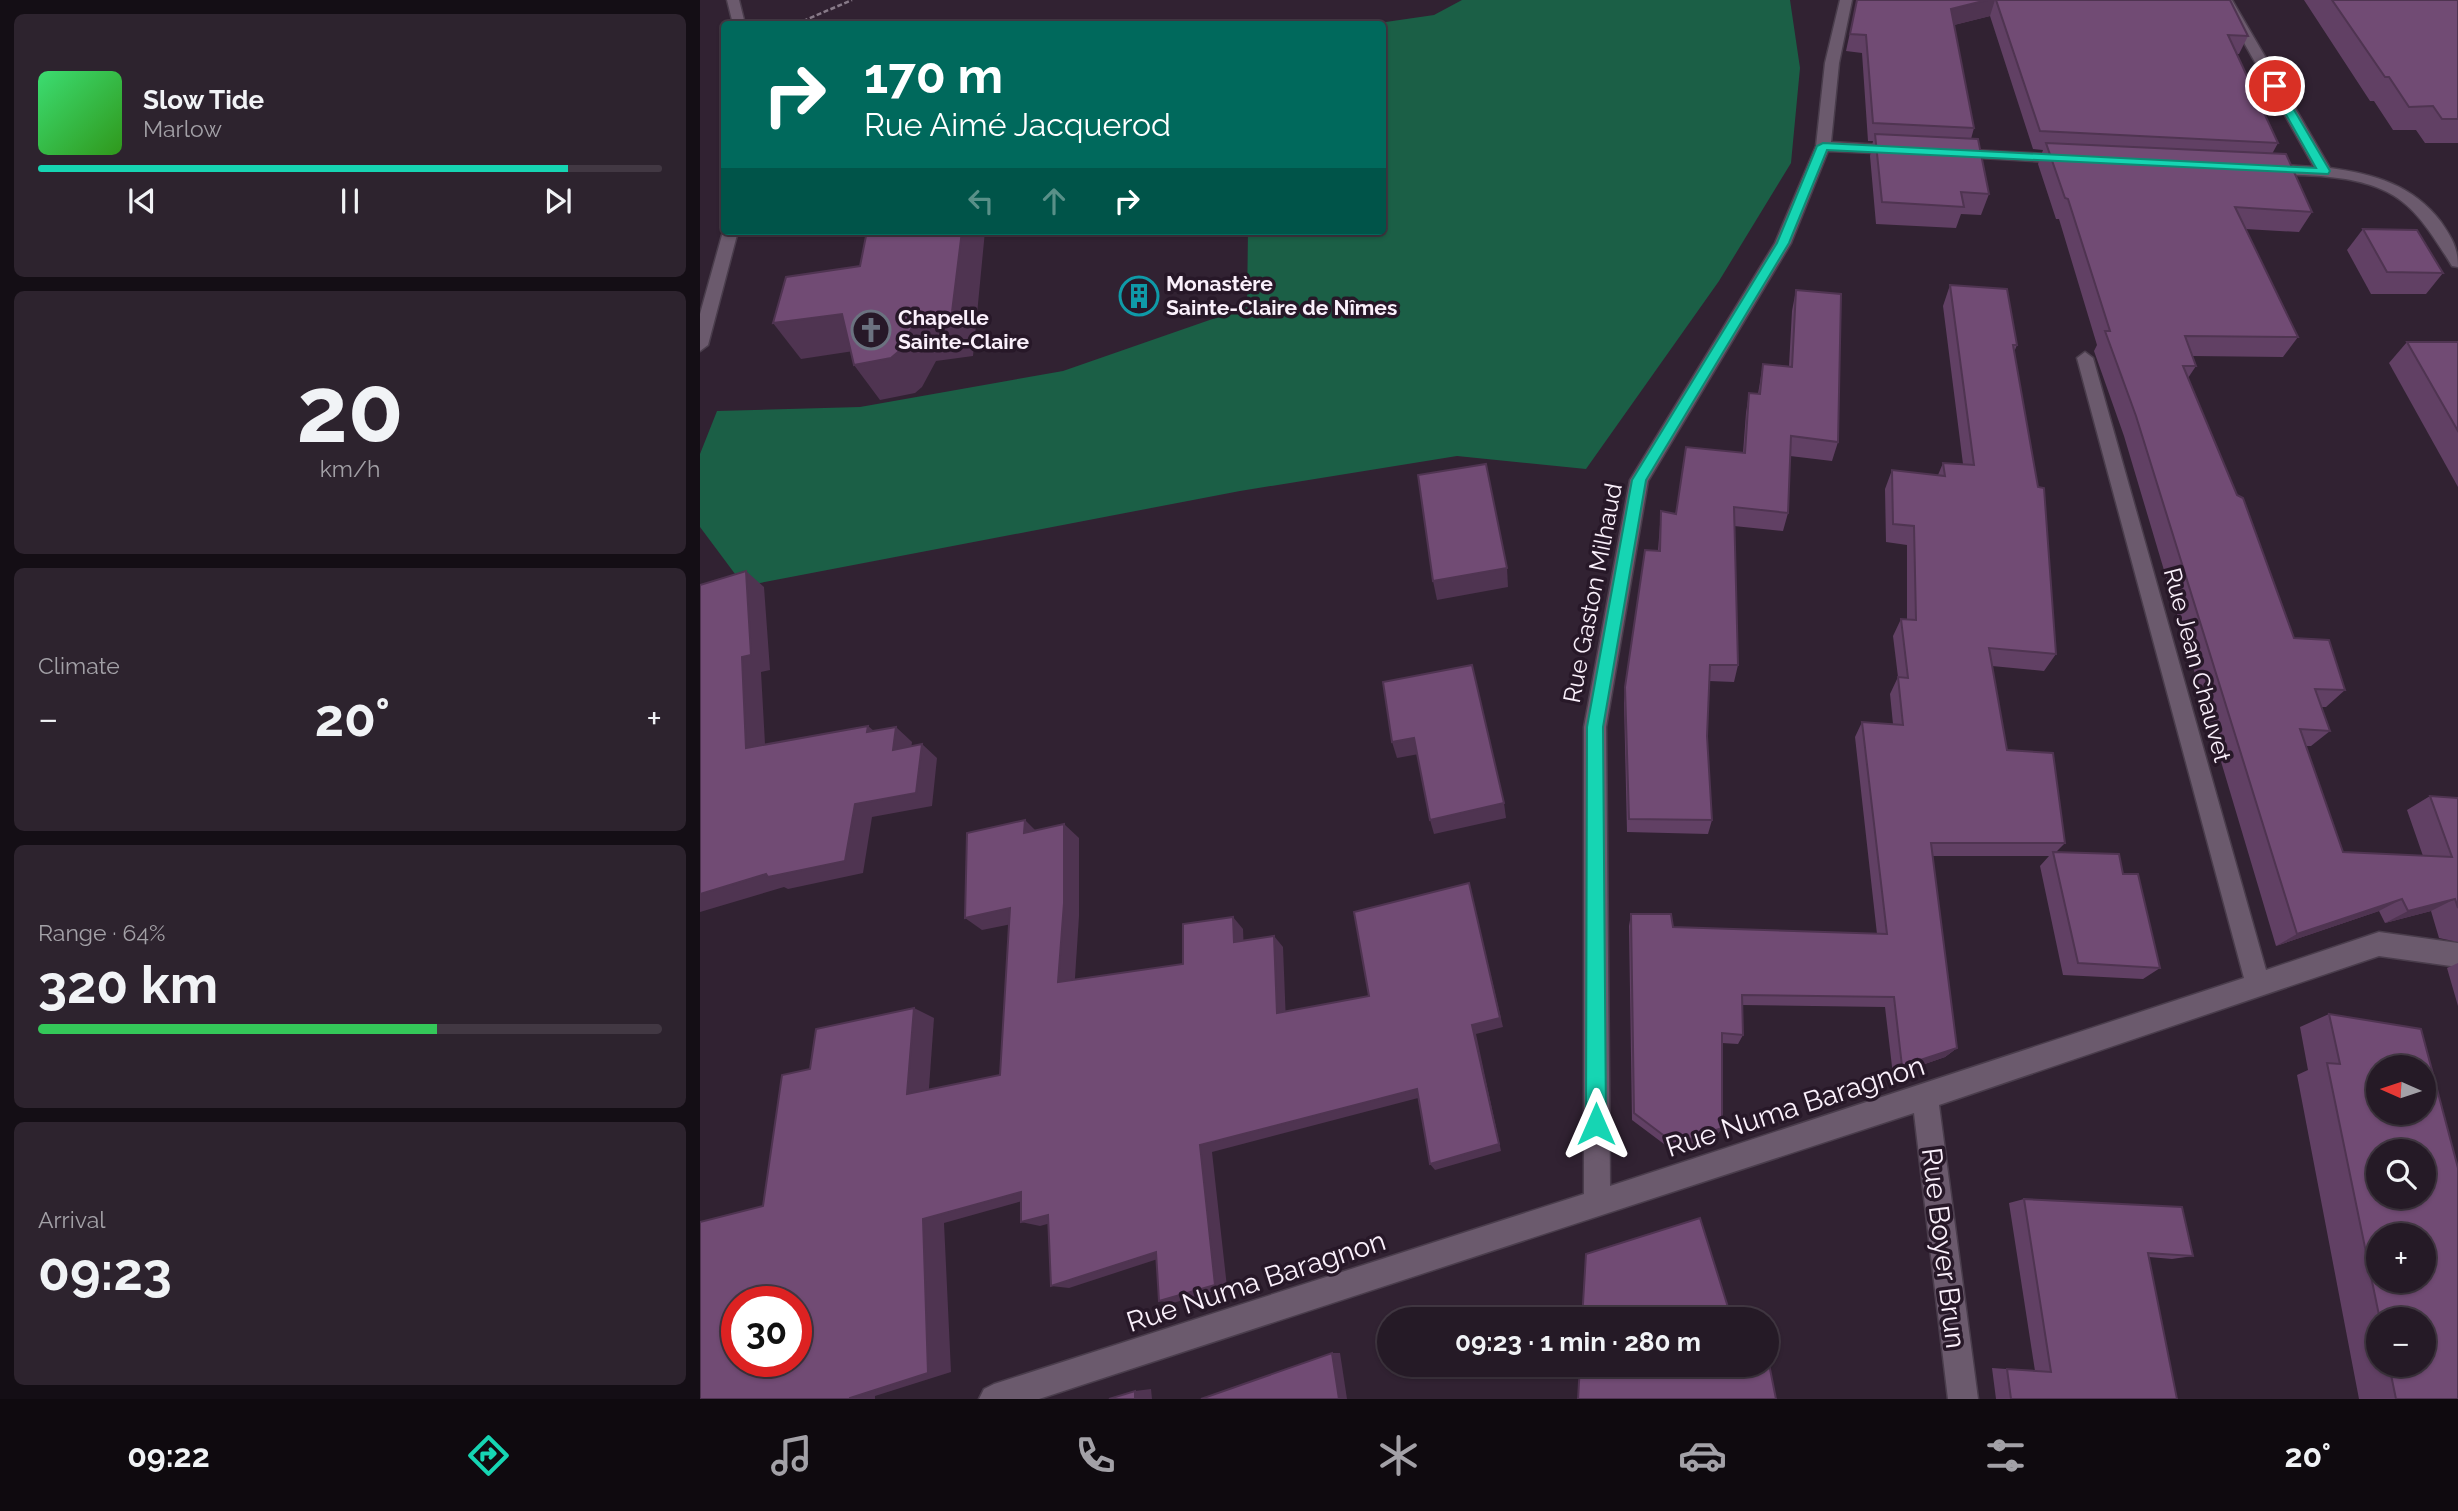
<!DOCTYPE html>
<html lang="en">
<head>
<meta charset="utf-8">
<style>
	body { margin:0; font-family:Raleway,sans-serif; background:#2d232e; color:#f1f3f6; height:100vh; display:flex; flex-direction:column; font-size:26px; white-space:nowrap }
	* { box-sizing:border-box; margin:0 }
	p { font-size:23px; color:#a3a1a7 }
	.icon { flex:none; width:38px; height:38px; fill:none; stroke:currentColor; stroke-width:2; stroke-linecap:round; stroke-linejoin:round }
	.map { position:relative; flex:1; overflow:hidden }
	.drawer { display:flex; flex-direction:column; gap:14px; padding:14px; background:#140e15; width:700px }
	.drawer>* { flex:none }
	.guide { position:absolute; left:21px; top:21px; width:665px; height:214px; border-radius:7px; box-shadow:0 2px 5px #0004,0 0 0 2px #423843; background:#00695c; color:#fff; overflow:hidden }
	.needle { width:46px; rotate:273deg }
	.fabs { position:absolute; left:1666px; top:1055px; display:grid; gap:14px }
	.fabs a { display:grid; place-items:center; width:70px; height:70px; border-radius:50%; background:#251a26; box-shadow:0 2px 5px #0004,0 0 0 2px #423843; font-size:35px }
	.speed { position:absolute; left:21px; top:1286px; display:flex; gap:14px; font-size:35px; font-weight:700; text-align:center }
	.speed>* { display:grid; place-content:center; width:91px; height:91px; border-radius:50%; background:#251a26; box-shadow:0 2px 5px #0004,0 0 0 2px #423843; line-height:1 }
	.speed .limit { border:10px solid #d22; background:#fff; color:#111 }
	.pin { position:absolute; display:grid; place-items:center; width:60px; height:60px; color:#fff; margin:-30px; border:4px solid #fff; border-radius:50%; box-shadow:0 2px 7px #0007 }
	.me { position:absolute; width:77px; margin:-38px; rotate:0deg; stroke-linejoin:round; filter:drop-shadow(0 0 5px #0008) }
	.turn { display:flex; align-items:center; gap:24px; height:147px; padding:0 28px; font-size:32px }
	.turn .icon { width:91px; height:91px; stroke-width:2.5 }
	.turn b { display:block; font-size:49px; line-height:60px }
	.lanes { display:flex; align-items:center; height:66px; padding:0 28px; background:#0003; justify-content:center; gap:35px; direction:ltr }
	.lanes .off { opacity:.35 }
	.big { font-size:52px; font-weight:700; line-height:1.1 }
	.drawer .card { flex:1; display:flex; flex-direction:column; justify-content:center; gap:10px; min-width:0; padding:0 24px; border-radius:10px; background:#2d232e }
	.drawer .dial { align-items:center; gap:0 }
	.dial b { font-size:91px; line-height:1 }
	.song { display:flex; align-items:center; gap:21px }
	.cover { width:84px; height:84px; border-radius:10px; background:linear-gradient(135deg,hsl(140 70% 55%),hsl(110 70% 35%)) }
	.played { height:7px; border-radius:4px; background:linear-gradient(90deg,#16d5b3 85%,#423843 85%) }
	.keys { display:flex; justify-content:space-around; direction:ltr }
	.heat { display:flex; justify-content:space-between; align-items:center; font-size:38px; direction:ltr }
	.charge { height:10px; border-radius:5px; background:linear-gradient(90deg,#34c759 64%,#423843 0) }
	.trip { position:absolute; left:677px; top:1307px; width:402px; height:70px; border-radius:35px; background:#251a26; box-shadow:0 2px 5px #0004,0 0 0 2px #423843; font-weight:700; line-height:70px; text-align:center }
	.dock { display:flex; height:112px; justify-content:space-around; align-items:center; background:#0f0a0f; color:#a3a1a7 }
	.dock .icon { width:49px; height:49px }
	.dock .selected { color:#16d5b3 }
	.dock b { font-size:32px; color:#f1f3f6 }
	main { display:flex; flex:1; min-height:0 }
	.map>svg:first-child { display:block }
	.forest { fill:#1b5f46 }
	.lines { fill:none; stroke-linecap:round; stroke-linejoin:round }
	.minor-casing { stroke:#4a3d4c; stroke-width:3 }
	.path { stroke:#877a88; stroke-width:2.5; stroke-dasharray:5 2.5; stroke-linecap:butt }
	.minor { fill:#6b5a6d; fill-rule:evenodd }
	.wall { fill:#614064; fill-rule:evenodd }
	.shaded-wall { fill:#4f3451 }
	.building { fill:#714b74; stroke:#4f3451; stroke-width:2; fill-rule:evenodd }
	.route { fill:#16d5b3; stroke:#0e8a74; stroke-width:2 }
	.labels { text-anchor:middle; stroke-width:7; stroke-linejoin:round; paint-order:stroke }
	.far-poi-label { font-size:21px; font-weight:bold; fill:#faf0fb; stroke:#271828; text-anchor:start }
	.street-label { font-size:24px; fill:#faf0fb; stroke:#271828 }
	.near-street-label { font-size:28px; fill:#faf0fb; stroke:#271828 }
</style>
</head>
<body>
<main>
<section class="drawer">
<div class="card">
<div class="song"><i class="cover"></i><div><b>Slow Tide</b><p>Marlow</p></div></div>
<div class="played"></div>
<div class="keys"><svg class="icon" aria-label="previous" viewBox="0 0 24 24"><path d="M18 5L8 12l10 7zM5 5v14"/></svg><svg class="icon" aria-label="pause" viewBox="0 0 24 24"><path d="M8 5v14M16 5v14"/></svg><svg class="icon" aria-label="next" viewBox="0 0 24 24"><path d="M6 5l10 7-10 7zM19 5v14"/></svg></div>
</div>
<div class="card dial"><b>20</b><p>km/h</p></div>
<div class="card"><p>Climate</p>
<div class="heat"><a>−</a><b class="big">20°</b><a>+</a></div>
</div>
<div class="card"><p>Range · 64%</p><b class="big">320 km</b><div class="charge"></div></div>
<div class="card"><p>Arrival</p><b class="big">09:23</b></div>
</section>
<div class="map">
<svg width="1758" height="1399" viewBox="0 0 1758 1399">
	<rect width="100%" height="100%" fill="#312232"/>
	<path class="forest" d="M 762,0 L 1090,0 L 1100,68 L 1091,163 L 1019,281 L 886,469 L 757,456 L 540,491 L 44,586 L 0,527 L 0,454 L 17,411 L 160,407 L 363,371 L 547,307 L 548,231 L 682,231 L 682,24 L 672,24 L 734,15 Z"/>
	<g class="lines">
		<defs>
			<g id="minor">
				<path d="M 27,0 L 39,0 L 45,24 L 33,24 Z"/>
				<path d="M 1140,0 L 1152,0 L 1139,63 L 1131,142 L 1199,146 L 1206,150 L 1199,154 L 1128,151 L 1091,243 L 948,481 L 906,727 L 910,1186 L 1544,978 L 1377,358 L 1385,352 L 1393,358 L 1566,970 L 1679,932 L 1758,943 L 1758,967 L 1679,956 L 1239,1105 L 1278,1399 L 1248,1399 L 1214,1113 L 339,1399 L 279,1399 L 284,1389 L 294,1384 L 884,1194 L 884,727 L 930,480 L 1075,243 L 1116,146 L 1125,63 Z"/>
				<path d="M 1520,0 L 1532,0 L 1630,168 C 1674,174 1713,185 1741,222 C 1752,238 1758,248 1758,267 L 1752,266 C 1714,204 1697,183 1621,176 C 1601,174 1580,176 1561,171 L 1559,168 L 1566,164 L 1614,167 Z"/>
				<path d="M 1252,149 L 1367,155 L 1374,159 L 1367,163 L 1247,156 L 1245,153 L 1247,150 Z"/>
				<path d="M 24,228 L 24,231 L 38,231 L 8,345 L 0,351 L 0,314 Z"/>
			</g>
		</defs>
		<use href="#minor" class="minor-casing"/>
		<path class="path" d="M 96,24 L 152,0"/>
		<use href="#minor" class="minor"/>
	</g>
	<g class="wall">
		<path d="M 1157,0 L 1530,0 L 1548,36 L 1539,54 L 1537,54 L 1578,143 L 1572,154 L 1612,212 L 1599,232 L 1545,229 L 1598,337 L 1583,357 L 1492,356 L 1496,366 L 1488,378 L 1594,638 L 1645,690 L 1626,707 L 1621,707 L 1630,731 L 1611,746 L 1606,746 L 1643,852 L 1723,856 L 1707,810 L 1730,796 L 1758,798 L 1758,942 L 1739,938 L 1731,911 L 1685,923 L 1679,911 L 1576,946 L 1424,436 L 1394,351 L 1397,345 L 1359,219 L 1356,219 L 1338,164 L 1343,150 L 1333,149 L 1290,16 L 1254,25 L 1274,128 L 1271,139 L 1289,194 L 1281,215 L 1261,214 L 1256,228 L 1176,224 L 1170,156 L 1173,141 L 1168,141 L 1162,53 L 1146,51 Z"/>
		<path d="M 1604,0 L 1758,0 L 1758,143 L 1725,143 L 1716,130 L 1693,130 L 1674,101 L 1670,101 Z"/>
		<path d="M 1663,229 L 1743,273 L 1726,294 L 1671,294 L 1647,250 Z"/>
		<path d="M 1250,285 L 1317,345 L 1314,352 L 1356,654 L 1344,671 L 1292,666 L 1307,750 L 1365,843 L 1356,852 L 1423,874 L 1460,968 L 1443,979 L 1363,975 L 1340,866 L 1349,856 L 1232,856 L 1257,1048 L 1245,1057 L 1193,1075 L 1185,1007 L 1042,1005 L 1043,1035 L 1038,1044 L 1022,1043 L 1022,1128 L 1017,1135 L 972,1150 L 932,1120 L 929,926 L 931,914 L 973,927 L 1177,934 L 1155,737 L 1162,722 L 1193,724 L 1190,694 L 1198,677 L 1193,636 L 1201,619 L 1207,620 L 1207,545 L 1186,542 L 1185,489 L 1192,470 L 1238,475 L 1243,463 L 1263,464 L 1243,306 Z"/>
		<path d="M 1096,290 L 1138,442 L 1132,461 L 1090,456 L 1088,513 L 1083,531 L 1034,526 L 1038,665 L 1034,682 L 1009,681 L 1007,736 L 1012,820 L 1008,834 L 927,832 L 924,703 L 925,687 L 958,551 L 961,511 L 976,514 L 1043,453 L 1046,413 L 1049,393 L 1058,394 L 1063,364 L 1089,366 L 1092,311 Z"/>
		<path d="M 1707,342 L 1758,342 L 1758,487 L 1689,363 Z"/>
		<path d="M 1758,963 L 1758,1006 L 1747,968 Z"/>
		<path d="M 1629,1014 L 1758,1399 L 1659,1399 L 1597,1075 L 1608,1070 L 1600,1027 ZM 1678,1320 L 1724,1320 L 1724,1365 L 1678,1365 Z"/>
		<path d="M 1324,1199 L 1493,1256 L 1472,1259 L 1449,1257 L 1477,1399 L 1296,1399 L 1292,1368 L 1335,1371 L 1309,1203 Z"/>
	</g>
	<g class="shaded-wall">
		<path d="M 1287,0 L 1295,0 L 1290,16 L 1246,27 L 1251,9 Z"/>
		<path d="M 262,231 L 285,231 L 273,356 L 236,361 L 222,387 L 215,393 L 180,400 L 154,365 Z"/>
		<path d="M 142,314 L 167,349 L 101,359 L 73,323 Z"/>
		<path d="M 807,568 L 808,587 L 737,600 L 733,581 Z"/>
		<path d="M 46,571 L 64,587 L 70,670 L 61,672 L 66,762 L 46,748 L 42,657 Z"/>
		<path d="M 168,726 L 185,740 L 167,732 Z"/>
		<path d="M 196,727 L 212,742 L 209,764 L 193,750 Z"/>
		<path d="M 714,738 L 719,754 L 697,758 L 692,742 Z"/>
		<path d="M 222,744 L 237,758 L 232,806 L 172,817 L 163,873 L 88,889 L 84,887 L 0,912 L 0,894 L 66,874 L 155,804 Z"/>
		<path d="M 804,803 L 806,818 L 734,834 L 730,820 Z"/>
		<path d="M 325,820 L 340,835 L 324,833 Z"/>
		<path d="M 364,824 L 379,838 L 379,916 L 374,993 L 358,982 Z"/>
		<path d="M 769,883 L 803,1027 L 776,1034 L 801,1151 L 735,1170 L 730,1164 Z"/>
		<path d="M 1702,899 L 1679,911 L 1576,946 L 1597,934 Z"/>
		<path d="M 1755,899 L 1731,911 L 1685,923 L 1708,911 Z"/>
		<path d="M 310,908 L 326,921 L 282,930 L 265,918 Z"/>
		<path d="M 533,917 L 543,929 L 544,954 L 534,942 Z"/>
		<path d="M 574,936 L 583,947 L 586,1023 L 577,1013 Z"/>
		<path d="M 214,1008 L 234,1018 L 228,1102 L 207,1094 Z"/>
		<path d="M 1257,1048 L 1245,1057 L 1193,1075 L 1202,1066 Z"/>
		<path d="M 717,1089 L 722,1097 L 512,1152 L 527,1287 L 473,1303 L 459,1301 L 500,1145 Z"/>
		<path d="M 1022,1128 L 1017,1135 L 972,1150 L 975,1144 Z"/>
		<path d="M 321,1192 L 340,1196 L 244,1223 L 251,1372 L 175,1396 L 175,1399 L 150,1399 L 223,1219 Z"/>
		<path d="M 348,1215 L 365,1219 L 340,1226 L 321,1222 Z"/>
		<path d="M 456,1252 L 470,1255 L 369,1288 L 351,1286 Z"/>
		<path d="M 632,1353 L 640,1353 L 647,1399 L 639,1399 Z"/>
		<path d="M 451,1389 L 452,1399 L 435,1399 L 435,1391 Z"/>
	</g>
	<g class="building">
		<path d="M 1157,0 L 1287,0 L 1251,9 L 1274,128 L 1173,123 L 1166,35 L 1150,34 Z"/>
		<path d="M 1296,0 L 1530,0 L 1548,36 L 1528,35 L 1578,143 L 1340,131 Z"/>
		<path d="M 1632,0 L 1758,0 L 1758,119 L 1742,119 L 1733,106 L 1709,107 L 1689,77 L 1685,77 Z"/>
		<path d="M 1175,134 L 1278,139 L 1289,194 L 1261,192 L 1264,207 L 1182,202 Z"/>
		<path d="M 1346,143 L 1586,154 L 1612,212 L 1535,207 L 1598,337 L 1485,336 L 1496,366 L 1483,366 L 1537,495 L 1543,498 L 1594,638 L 1629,640 L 1645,690 L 1615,689 L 1630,731 L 1600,729 L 1643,852 L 1752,857 L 1730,796 L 1758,798 L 1758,908 L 1755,899 L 1708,911 L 1702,899 L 1597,934 L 1436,416 L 1405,331 L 1410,331 L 1368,199 L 1365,198 Z"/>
		<path d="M 1663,229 L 1717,230 L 1743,273 L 1687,272 Z"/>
		<path d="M 167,231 L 262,231 L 251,320 L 213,326 L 198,352 L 191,358 L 154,365 L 142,314 L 73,323 L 86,277 L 160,266 Z"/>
		<path d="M 1250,285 L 1307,289 L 1317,345 L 1313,345 L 1338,487 L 1344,488 L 1356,654 L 1289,648 L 1307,750 L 1353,753 L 1365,843 L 1231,843 L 1257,1048 L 1202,1066 L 1194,997 L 1042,995 L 1043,1035 L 1022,1033 L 1022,1128 L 975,1144 L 934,1113 L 931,914 L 971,914 L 973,927 L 1187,934 L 1162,722 L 1203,725 L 1198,677 L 1208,678 L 1201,619 L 1216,620 L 1214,526 L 1193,524 L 1192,470 L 1245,476 L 1243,463 L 1274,465 Z"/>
		<path d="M 1096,290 L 1141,294 L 1138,442 L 1091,436 L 1088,513 L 1034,507 L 1038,665 L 1010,665 L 1007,736 L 1012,820 L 929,819 L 925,687 L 945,550 L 960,551 L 961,511 L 976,514 L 986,447 L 1045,453 L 1049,393 L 1060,394 L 1063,364 L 1092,367 Z"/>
		<path d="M 1707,342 L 1758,342 L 1758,431 Z"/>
		<path d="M 786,464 L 807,568 L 733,581 L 718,475 Z"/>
		<path d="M 46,571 L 51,655 L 42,657 L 46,748 L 168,726 L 167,732 L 196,727 L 193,750 L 222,744 L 216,793 L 155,804 L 145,861 L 68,877 L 66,874 L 0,894 L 0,585 Z"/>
		<path d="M 772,665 L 804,803 L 730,820 L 714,738 L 692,742 L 683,682 Z"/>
		<path d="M 325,820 L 324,833 L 364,824 L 364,903 L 358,982 L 483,964 L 483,924 L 533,917 L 534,942 L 574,936 L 577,1013 L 669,996 L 654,912 L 769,883 L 800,1018 L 772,1025 L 799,1144 L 730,1164 L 717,1089 L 500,1145 L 515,1285 L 459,1301 L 456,1252 L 351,1286 L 348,1215 L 321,1222 L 321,1192 L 223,1219 L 228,1373 L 150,1398 L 150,1399 L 0,1399 L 0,1222 L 63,1206 L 82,1075 L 110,1069 L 116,1029 L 214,1008 L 207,1094 L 300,1075 L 310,908 L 265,918 L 267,833 ZM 37,1302 L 96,1302 L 96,1362 L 37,1362 Z"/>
		<path d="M 1353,852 L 1419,854 L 1423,874 L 1438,874 L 1460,968 L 1378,963 Z"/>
		<path d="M 1629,1014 L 1721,1029 L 1758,1168 L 1758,1399 L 1696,1399 L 1689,1365 L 1724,1365 L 1724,1320 L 1680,1320 L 1627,1063 L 1640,1064 ZM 1678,1068 L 1724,1068 L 1724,1113 L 1678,1113 ZM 1678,1152 L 1724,1152 L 1724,1197 L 1678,1197 ZM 1678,1236 L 1724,1236 L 1724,1281 L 1678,1281 Z"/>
		<path d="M 1324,1199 L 1482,1207 L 1493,1256 L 1448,1253 L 1477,1399 L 1311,1399 L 1307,1369 L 1351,1372 Z"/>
		<path d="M 1000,1218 L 1032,1320 L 882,1320 L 886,1254 Z"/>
		<path d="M 1058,1314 L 1059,1320 L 1040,1320 Z"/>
		<path d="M 632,1353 L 639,1399 L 501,1399 Z"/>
		<path d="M 1068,1359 L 1076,1399 L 878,1399 L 880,1365 L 1068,1365 Z"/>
		<path d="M 435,1391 L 435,1399 L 409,1399 Z"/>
	</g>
	<path class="route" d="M 1575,82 L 1580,86 L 1630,171 L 1628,174 L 1127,150 L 1089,243 L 946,480 L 903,727 L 906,1124 L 903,1131 L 896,1134 L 889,1131 L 886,1124 L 887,727 L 932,480 L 1077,243 L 1117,146 L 1123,143 L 1616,168 L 1570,86 Z"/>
	<defs>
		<symbol id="building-ring" viewBox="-11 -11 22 22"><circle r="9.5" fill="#271828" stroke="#0f9aa8" stroke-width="1.5"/><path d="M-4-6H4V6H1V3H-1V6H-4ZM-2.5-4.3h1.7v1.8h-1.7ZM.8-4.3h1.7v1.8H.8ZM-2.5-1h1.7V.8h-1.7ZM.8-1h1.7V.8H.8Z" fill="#0f9aa8"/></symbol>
		<symbol id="church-ring" viewBox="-11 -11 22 22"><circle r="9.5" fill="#271828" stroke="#6b7280" stroke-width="1.5"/><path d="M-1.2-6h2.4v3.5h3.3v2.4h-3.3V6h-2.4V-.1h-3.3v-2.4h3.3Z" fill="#6b7280"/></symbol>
	</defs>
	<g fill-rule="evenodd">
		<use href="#building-ring" x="417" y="274" width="44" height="44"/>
		<use href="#church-ring" x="149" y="308" width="44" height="44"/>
	</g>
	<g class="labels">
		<g class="far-poi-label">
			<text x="466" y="291">Monastère<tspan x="466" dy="24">Sainte-Claire de Nîmes</tspan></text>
			<text x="198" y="325">Chapelle<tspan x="198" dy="24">Sainte-Claire</tspan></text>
		</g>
		<g class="street-label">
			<text transform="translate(893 593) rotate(-79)" y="8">Rue Gaston Milhaud</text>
			<text transform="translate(1497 665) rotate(75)" y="8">Rue Jean Chauvet</text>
		</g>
		<g class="near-street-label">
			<text transform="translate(1095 1106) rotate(-18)" y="10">Rue Numa Baragnon</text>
			<text transform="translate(1244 1248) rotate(83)" y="10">Rue Boyer Brun</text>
			<text transform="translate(556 1281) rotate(-18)" y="10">Rue Numa Baragnon</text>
		</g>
	</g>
</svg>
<div class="fabs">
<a><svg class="needle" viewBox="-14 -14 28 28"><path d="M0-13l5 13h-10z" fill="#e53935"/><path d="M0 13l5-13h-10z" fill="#a3a1a7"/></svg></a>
<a><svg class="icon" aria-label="search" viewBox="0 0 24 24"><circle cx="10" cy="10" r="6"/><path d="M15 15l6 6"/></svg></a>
<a>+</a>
<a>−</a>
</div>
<div class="speed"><div class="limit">30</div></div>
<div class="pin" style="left:1575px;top:86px;background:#d93025"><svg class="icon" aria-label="arrive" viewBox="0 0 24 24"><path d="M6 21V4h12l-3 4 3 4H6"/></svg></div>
<svg class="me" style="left:896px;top:1124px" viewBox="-20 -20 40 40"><path d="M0-17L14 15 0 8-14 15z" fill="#16d5b3" stroke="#fff" stroke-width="4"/></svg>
<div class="trip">09:23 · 1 min · 280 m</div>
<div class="guide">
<div class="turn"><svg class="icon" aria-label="right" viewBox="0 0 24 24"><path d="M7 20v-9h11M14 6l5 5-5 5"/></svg><div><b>170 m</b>Rue Aimé Jacquerod</div></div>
<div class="lanes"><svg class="icon off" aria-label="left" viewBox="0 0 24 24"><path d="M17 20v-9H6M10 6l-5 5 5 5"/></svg><svg class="icon off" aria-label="ahead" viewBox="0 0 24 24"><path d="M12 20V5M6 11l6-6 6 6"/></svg><svg class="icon" aria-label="right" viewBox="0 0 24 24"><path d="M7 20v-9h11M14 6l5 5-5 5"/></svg></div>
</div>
</div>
</main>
<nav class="dock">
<b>09:22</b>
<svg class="icon selected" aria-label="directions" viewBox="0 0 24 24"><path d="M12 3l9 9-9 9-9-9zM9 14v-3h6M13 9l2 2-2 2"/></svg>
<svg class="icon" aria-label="music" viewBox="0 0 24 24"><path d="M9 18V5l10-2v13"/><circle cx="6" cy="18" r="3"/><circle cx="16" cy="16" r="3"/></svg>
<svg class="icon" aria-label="phone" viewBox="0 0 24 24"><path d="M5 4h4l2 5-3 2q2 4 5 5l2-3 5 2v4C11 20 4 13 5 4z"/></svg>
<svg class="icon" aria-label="climate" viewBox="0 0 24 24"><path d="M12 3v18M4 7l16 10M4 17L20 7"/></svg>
<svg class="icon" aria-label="car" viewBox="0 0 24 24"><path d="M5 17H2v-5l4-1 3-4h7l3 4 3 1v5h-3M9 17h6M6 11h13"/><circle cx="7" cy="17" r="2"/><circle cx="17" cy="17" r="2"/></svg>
<svg class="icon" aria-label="filters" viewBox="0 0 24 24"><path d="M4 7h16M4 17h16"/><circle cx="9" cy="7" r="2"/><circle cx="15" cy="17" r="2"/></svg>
<b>20°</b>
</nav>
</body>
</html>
